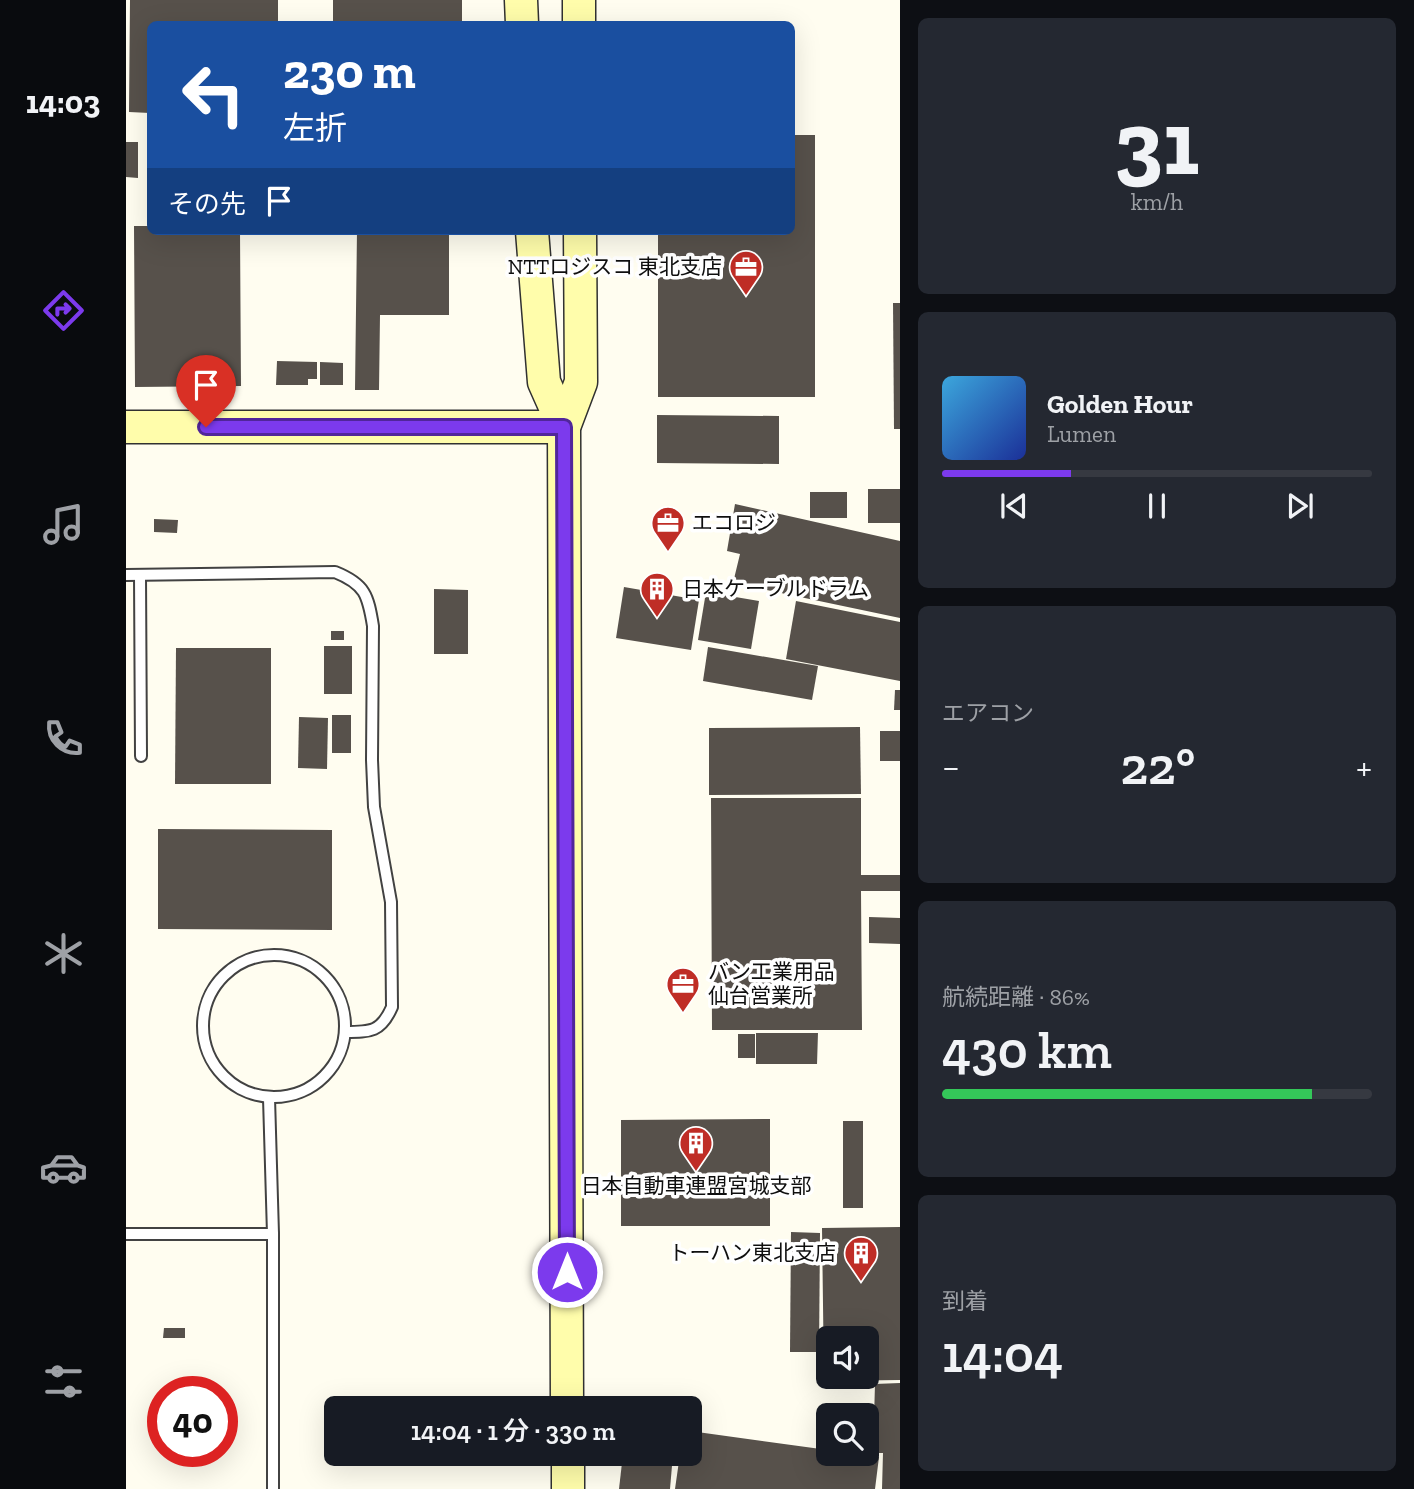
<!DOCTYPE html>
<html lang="ja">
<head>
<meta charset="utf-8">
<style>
	body { margin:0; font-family:"Zilla Slab","Noto Sans JP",serif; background:#242831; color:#f1f3f6; height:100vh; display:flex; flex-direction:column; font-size:26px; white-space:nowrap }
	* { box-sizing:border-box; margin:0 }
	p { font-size:23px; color:#9ea1a6 }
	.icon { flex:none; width:38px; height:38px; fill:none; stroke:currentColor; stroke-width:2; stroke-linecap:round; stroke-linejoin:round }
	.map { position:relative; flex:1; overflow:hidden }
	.sheet { display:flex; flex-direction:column; gap:18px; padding:18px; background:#0d0f14; width:514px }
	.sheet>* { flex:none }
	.hud { position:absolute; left:21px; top:21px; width:648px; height:214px; border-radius:10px; box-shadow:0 7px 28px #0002; background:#1a4fa0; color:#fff; overflow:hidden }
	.fabs { position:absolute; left:690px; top:1326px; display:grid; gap:14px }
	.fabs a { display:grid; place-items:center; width:63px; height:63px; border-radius:10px; background:#171b24; box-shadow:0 7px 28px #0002; font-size:35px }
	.speed { position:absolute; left:21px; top:1376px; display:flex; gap:14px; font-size:35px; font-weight:700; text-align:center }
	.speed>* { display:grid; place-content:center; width:91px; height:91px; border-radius:50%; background:#171b24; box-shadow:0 7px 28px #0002; line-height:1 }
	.speed .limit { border:10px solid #d22; background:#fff; color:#111 }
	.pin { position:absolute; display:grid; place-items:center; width:60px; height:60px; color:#fff; margin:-72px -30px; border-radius:50% 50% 50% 0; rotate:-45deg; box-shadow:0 0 7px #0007 }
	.pin .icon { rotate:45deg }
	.me { position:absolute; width:77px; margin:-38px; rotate:0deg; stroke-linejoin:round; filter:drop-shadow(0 0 5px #0008) }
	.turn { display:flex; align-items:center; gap:24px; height:147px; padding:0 21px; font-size:32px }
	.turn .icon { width:91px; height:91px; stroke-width:2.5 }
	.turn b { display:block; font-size:49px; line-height:60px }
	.then { display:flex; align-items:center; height:66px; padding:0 21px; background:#0003; gap:14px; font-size:26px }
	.big { font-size:52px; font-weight:600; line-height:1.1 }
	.sheet .widget { flex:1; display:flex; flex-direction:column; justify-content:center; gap:10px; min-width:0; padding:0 24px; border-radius:10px; background:#242831 }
	.sheet .dial { align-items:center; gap:0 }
	.dial b { font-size:91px; line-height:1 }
	.song { display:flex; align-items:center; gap:21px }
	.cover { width:84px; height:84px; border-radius:10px; background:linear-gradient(135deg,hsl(200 70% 55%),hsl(230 70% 35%)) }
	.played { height:7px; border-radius:4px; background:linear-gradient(90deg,#7c3aed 30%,#363941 30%) }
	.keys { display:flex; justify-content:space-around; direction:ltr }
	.heat { display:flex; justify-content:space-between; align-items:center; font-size:38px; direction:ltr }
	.charge { height:10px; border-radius:5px; background:linear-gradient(90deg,#34c759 86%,#363941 0) }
	.trip { position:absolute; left:198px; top:1396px; width:378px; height:70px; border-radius:10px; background:#171b24; box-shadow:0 7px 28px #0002; font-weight:600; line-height:70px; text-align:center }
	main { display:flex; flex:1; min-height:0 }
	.dock { display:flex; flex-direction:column; width:126px; justify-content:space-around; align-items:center; background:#090b0e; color:#9ea1a6 }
	.dock .icon { width:49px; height:49px }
	.dock .on { color:#7c3aed }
	.dock b { font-size:32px; color:#f1f3f6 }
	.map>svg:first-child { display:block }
	.building { fill:#57514b; fill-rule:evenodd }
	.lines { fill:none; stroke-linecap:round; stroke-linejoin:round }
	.lane-casing { stroke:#424242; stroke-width:14 }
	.secondary-casing { stroke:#313131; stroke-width:35 }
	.lane { stroke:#fff; stroke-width:10 }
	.secondary { stroke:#fffdab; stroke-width:32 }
	.route-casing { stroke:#51269a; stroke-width:18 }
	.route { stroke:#7c3aed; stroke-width:12 }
	.labels { text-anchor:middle; stroke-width:7; stroke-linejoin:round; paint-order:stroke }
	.poi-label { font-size:21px; fill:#0f0f0f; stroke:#fff; text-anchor:start }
</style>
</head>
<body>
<main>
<nav class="dock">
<b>14:03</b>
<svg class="icon on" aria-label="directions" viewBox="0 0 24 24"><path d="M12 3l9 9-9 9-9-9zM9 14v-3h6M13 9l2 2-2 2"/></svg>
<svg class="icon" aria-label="music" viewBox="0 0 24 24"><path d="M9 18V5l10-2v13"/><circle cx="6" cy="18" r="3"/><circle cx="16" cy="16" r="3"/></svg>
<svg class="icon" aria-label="phone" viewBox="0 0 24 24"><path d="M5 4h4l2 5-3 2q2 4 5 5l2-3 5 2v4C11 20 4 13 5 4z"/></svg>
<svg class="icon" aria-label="climate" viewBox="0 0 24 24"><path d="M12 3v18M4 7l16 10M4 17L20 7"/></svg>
<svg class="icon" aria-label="car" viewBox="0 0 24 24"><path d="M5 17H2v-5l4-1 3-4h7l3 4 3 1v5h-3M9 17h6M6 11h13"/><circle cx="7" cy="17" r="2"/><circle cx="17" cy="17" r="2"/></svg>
<svg class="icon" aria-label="filters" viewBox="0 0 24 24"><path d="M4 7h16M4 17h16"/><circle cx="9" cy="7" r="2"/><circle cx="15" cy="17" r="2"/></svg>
</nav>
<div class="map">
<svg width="774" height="1489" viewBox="0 0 774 1489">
	<rect width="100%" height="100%" fill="#fffdf0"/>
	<g class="building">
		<path d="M 4,0 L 152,0 L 152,24 L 24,24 L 24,113 L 3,112 Z"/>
		<rect x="207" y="0" width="129" height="22"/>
		<path d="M 665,135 L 689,135 L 689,397 L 532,397 L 532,231 L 665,231 Z"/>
		<path d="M 0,142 L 12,142 L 12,178 L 0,177 Z"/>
		<path d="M 8,226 L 24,226 L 24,231 L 114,231 L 115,386 L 9,387 Z"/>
		<path d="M 231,231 L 323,231 L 323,315 L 254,315 L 253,390 L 229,390 Z"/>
		<path d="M 767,303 L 774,303 L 774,429 L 768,429 Z"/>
		<path d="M 151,361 L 191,362 L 191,379 L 182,379 L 182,385 L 150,385 Z"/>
		<path d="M 194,362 L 217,363 L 217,385 L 194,385 Z"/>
		<path d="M 531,415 L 653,416 L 653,464 L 531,463 Z"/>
		<rect x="742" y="489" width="32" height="34"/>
		<rect x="684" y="492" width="37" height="26"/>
		<path d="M 609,504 L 774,541 L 774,618 L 607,583 L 614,554 L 601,551 Z"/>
		<path d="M 28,519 L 52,520 L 51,533 L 28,532 Z"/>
		<path d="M 498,587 L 573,600 L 565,650 L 490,638 Z"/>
		<path d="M 308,589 L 342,590 L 342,654 L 308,654 Z"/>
		<path d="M 580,592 L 633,601 L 625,649 L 572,640 Z"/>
		<path d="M 670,601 L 774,622 L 774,681 L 660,659 Z"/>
		<rect x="205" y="631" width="13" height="9"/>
		<rect x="198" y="646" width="28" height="48"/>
		<path d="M 582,647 L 692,666 L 686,700 L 577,681 Z"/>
		<path d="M 50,648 L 145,648 L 145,784 L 49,784 Z"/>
		<path d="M 769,690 L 774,690 L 774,710 L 768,710 Z"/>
		<rect x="206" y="715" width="19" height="38"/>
		<path d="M 173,717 L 202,718 L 201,769 L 172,768 Z"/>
		<path d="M 734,727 L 735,794 L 583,795 L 583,728 Z"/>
		<rect x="754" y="731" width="20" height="30"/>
		<path d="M 585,798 L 735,798 L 735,875 L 774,875 L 774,891 L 735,891 L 736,1030 L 586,1030 Z"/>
		<path d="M 32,829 L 206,830 L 206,930 L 32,929 Z"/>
		<path d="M 743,917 L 774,918 L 774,944 L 743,943 Z"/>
		<path d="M 630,1033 L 692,1033 L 691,1064 L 630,1064 Z"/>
		<rect x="612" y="1034" width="17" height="24"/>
		<path d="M 644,1119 L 644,1226 L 495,1226 L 495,1120 Z"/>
		<rect x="717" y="1121" width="20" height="87"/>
		<path d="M 774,1227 L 774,1380 L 698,1381 L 696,1228 ZM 702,1339 L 740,1339 L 740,1377 L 702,1377 Z"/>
		<path d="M 665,1232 L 694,1233 L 693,1352 L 664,1352 Z"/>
		<path d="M 38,1328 L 59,1328 L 59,1338 L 37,1338 Z"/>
		<path d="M 774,1383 L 774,1489 L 756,1489 L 757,1453 L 747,1453 L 749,1384 Z"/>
		<path d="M 564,1431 L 702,1450 L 702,1454 L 753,1457 L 749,1489 L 549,1489 L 554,1454 L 564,1454 Z"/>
		<path d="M 497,1454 L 547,1454 L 544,1489 L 493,1489 Z"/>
	</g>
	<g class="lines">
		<defs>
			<g id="lane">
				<path d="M 0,575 L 209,572 C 239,584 242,595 247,626 L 246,760 L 248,807 L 265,902 L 266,1007 C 255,1032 245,1032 219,1032"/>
				<path d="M 14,575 L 15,756"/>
				<circle cx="148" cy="1026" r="71"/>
				<path d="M 143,1098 L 147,1234 L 147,1489"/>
				<path d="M 0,1234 L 147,1234"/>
			</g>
			<g id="secondary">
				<path d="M 395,0 L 396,24"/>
				<path d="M 453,0 L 453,24"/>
				<path d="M 406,231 L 418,382 L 438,427"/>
				<path d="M 0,427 L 438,427"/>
				<path d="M 441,1409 L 438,427 L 455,382 L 454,231"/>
				<path d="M 442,1454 L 442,1489"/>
			</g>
		</defs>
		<use href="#lane" class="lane-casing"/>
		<use href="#secondary" class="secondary-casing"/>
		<use href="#lane" class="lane"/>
		<use href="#secondary" class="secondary"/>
	</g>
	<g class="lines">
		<defs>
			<path id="route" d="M 80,427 L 438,427 L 441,1272"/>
		</defs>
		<use href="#route" class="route-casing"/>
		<use href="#route" class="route"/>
	</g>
	<defs>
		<symbol id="office-pin" viewBox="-11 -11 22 30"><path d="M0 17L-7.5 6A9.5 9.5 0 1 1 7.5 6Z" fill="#bf2d26" stroke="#fff"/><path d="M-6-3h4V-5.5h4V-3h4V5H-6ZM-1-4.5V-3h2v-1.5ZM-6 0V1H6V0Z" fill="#fff"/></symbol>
		<symbol id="building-pin" viewBox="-11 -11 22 30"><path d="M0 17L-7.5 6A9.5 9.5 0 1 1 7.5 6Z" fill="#bf2d26" stroke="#fff"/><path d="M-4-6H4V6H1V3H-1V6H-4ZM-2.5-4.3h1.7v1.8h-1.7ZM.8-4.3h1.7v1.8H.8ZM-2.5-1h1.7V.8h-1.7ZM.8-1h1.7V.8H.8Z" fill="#fff"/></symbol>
	</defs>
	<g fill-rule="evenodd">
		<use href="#office-pin" x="601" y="248" width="38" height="52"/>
		<use href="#office-pin" x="523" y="504" width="38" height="52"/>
		<use href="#building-pin" x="512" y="570" width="38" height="52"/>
		<use href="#office-pin" x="538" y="965" width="38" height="52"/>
		<use href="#building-pin" x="551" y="1124" width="38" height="52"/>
		<use href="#building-pin" x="716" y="1234" width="38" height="52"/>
	</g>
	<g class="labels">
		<g class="poi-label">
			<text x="596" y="274" text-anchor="end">NTTロジスコ 東北支店</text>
			<text x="566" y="530">エコロジ</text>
			<text x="556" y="596">日本ケーブルドラム</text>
			<text x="582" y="979">バン工業用品<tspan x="582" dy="24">仙台営業所</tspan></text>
			<text x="570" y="1193" text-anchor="middle">日本自動車連盟宮城支部</text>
			<text x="710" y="1260" text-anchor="end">トーハン東北支店</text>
		</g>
	</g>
</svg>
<div class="fabs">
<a><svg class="icon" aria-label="sound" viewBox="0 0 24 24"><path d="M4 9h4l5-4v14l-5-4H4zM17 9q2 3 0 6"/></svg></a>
<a><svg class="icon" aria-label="search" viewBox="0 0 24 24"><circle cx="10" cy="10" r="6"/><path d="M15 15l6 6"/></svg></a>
</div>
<div class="speed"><div class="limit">40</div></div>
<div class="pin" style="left:80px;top:427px;background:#d93025"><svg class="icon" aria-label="arrive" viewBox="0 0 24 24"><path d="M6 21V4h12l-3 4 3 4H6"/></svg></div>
<svg class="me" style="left:441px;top:1272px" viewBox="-20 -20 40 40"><circle r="17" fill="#7c3aed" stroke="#fff" stroke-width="3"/><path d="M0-11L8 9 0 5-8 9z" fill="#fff"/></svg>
<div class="trip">14:04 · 1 分 · 330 m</div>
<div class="hud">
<div class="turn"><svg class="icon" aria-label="left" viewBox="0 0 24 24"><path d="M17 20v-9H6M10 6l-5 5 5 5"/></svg><div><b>230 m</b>左折</div></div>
<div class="then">その先<svg class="icon" aria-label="arrive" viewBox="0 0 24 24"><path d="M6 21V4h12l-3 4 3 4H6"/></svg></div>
</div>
</div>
<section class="sheet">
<div class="widget dial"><b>31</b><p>km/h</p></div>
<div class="widget">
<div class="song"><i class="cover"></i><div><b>Golden Hour</b><p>Lumen</p></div></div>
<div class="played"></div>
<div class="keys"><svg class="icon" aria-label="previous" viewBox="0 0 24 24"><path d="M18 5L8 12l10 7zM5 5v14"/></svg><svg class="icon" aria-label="pause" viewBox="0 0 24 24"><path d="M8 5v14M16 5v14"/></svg><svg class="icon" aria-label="next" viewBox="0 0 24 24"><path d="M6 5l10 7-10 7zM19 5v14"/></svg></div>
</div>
<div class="widget"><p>エアコン</p>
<div class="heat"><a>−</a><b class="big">22°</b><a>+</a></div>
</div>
<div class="widget"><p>航続距離 · 86%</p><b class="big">430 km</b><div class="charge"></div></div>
<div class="widget"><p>到着</p><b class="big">14:04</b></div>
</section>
</main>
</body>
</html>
